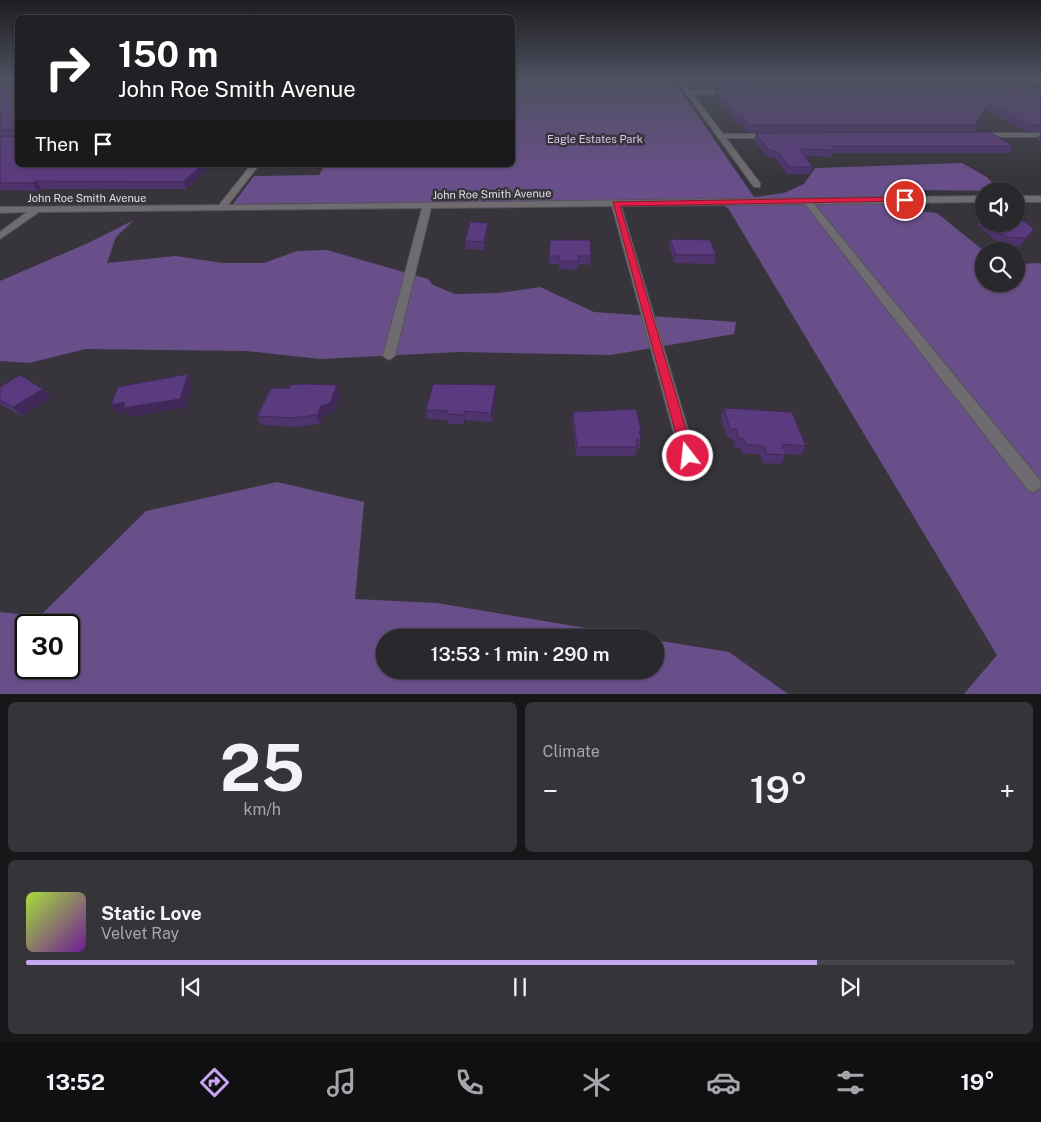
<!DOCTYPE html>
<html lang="en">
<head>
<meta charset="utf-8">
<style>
	body { margin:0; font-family:"Public Sans",sans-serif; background:#353438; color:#f1f3f6; height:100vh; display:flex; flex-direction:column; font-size:19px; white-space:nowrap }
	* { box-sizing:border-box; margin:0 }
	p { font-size:16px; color:#a5a6a9 }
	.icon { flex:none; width:28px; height:28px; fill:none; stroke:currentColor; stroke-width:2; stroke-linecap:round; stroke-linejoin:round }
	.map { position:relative; height:694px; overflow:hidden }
	.details { display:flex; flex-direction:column; gap:8px; padding:8px; background:#171618; flex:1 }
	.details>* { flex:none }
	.guide { position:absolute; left:15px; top:15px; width:500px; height:152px; border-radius:8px; box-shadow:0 1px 4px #0004,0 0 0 1px #454448; background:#202124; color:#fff; overflow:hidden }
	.controls { position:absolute; left:975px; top:182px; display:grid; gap:10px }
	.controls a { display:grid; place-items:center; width:50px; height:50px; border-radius:50%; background:#29282c; box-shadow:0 1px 4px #0004,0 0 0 1px #454448; font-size:25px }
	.speed { position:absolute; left:15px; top:614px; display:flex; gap:10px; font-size:25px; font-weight:700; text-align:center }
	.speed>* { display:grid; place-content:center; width:65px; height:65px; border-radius:50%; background:#29282c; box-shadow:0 1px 4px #0004,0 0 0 1px #454448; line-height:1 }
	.speed .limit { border:2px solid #111; border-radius:8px; background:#fff; color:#111 }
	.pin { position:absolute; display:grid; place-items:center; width:42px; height:42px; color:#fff; margin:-21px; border:2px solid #fff; border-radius:50%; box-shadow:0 1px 5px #0007 }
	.me { position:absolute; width:55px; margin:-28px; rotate:344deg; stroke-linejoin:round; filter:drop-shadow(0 0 4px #0008) }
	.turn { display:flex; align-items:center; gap:18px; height:105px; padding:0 20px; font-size:22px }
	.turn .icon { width:65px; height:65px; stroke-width:2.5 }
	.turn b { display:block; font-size:35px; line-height:42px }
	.then { display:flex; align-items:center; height:48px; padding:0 20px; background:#0003; gap:10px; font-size:19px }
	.big { font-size:38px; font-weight:600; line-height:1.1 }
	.details .widget { flex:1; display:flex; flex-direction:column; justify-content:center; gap:8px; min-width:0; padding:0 18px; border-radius:8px; background:#353438 }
	.details .dial { align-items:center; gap:0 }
	.dial b { font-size:65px; line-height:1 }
	.song { display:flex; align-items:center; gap:15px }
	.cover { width:60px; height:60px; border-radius:8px; background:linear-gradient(135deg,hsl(80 70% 55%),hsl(280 70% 35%)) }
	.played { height:5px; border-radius:2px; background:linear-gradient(90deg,#c6a6f0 80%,#454448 80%) }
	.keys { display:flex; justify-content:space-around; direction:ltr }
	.heat { display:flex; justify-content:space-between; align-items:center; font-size:28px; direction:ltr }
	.details .tiles { flex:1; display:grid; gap:8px; grid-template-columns:1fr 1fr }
	.widget:last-child { grid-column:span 2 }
	.trip { position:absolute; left:376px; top:629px; width:288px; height:50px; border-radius:25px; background:#29282c; box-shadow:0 1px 4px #0004,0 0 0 1px #454448; font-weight:600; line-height:50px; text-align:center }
	.menu { display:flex; height:80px; justify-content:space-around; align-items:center; background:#101012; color:#a5a6a9 }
	.menu .icon { width:35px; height:35px }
	.menu .selected { color:#c6a6f0 }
	.menu b { font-size:22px; color:#f1f3f6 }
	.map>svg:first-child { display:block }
	.green { fill:#694f89; fill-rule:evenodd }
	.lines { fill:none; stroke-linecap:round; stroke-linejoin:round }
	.minor-casing { stroke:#555359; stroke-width:2 }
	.minor { fill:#6e6c70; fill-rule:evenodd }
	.wall { fill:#4e336d }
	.shaded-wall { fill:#402959 }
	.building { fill:#5b3b7f; stroke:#402959 }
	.route { fill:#e11d48; stroke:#92132f }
	.labels { text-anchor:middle; stroke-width:5; stroke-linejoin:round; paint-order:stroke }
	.far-park-label { font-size:11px; fill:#d9c9f1; stroke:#37353b }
	.far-street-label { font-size:11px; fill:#e0dee3; stroke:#37353b }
</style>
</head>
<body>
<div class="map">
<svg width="1041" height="695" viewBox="0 0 1041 695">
	<rect width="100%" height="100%" fill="#37353b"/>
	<g class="green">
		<path d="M 513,78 L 672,78 L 754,197 L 784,193 L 804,184 L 815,168 L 962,163 L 987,177 L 1000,191 L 915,190 L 894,198 L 919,211 L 937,213 L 984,251 L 984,284 L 1016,284 L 1016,264 L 1041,263 L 1041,694 L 964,694 L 997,655 L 728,208 L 714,200 L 233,204 L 254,176 L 319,175 L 325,165 L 512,165 Z"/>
		<path d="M 134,220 L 116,237 L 107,263 L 176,256 L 222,263 L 264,263 L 297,251 L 327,250 L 428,279 L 433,285 L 455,294 L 499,293 L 540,287 L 594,312 L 736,322 L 734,334 L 611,355 L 460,352 L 320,359 L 246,351 L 86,349 L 29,363 L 0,361 L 0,281 L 88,243 Z"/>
		<path d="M 277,482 L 364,502 L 355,599 L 437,603 L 640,637 L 385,638 L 385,670 L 655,670 L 655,640 L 729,652 L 788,694 L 0,694 L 0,612 L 40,616 L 146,511 ZM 26,625 L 69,625 L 69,668 L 26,668 Z"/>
	</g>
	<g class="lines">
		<defs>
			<g id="minor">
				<path d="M 675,78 L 681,78 L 690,90 L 733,90 L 731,93 L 693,94 L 723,134 L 775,134 L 775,138 L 726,138 L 760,183 L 760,187 L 754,187 Z"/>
				<path d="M 1028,78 L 1041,80 L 1041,84 L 1029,79 Z"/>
				<path d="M 977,133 L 1041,133 L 1041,137 L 974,137 L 974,133 Z"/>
				<path d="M 251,165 L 259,165 L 228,205 L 984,196 L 984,202 L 814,204 L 1040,480 L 1041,487 L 1034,492 L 1028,490 L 805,204 L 621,206 L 696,456 L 693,460 L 688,462 L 683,460 L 680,456 L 612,206 L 431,208 L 395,356 L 389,360 L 383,356 L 422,208 L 39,212 L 0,239 L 0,232 L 27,212 L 0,213 L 0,207 L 219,205 Z"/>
				<rect x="1016" y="196" width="25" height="6"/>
			</g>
		</defs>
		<use href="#minor" class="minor-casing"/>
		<use href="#minor" class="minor"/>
	</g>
	<g class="wall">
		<path d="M 10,78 L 212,165 L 186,189 L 41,189 L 37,191 L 0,190 L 0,91 L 15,92 L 0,90 L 0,82 Z"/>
		<path d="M 702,78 L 1024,78 L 1030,80 L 1027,86 L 709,88 Z"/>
		<path d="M 1041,87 L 1041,132 L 1024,131 L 985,109 L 976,123 L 978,125 L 975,131 L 748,132 L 743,125 L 735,122 L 725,108 L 720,106 L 714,96 L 715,90 Z"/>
		<path d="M 756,133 L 1013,146 L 1009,153 L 833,153 L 832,157 L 804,156 L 813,167 L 810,174 L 787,174 L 776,159 L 767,157 L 754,140 Z"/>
		<path d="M 1041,133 L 1041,141 L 1037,139 Z"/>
		<path d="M 982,217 L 984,218 L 984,224 L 1016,224 L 1029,237 L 1020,246 L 1002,246 L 977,225 Z"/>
		<path d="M 488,231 L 484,250 L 466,249 L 465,241 Z"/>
		<path d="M 670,239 L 716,255 L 714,264 L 675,263 L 669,247 Z"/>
		<path d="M 549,256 L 591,256 L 590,265 L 578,264 L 577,270 L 559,269 L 559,264 L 548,264 Z"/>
		<path d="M 0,387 L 51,398 L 21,416 L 0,404 Z"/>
		<path d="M 289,388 L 340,394 L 333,413 L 324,415 L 320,424 L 295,427 L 261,425 L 257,416 Z"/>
		<path d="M 496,394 L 492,422 L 465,420 L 464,424 L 448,424 L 448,420 L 427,419 L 426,410 Z"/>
		<path d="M 724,408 L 806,446 L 801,455 L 785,454 L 786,455 L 781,464 L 763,463 L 760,455 L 742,453 L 740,448 L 735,448 L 733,439 L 727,438 L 721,417 Z"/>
		<path d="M 573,412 L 641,431 L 640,435 L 641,440 L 639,449 L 636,449 L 635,456 L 576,456 L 572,421 Z"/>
	</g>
	<g class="shaded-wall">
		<path d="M 202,165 L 212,165 L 186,189 L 183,182 Z"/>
		<path d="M 36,181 L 41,189 L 37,191 L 33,183 Z"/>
		<path d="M 488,223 L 488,231 L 484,250 L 484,242 Z"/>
		<path d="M 1034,229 L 1029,237 L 1020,246 L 1026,238 Z"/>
		<path d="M 188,374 L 193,383 L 185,408 L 129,417 L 125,412 L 117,414 L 111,405 L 125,402 Z"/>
		<path d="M 337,385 L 340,394 L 333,413 L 324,415 L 320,424 L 317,415 L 321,406 Z"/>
		<path d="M 496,385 L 496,394 L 492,422 L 491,413 Z"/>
		<path d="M 43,389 L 51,398 L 21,416 L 13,407 Z"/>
		<path d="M 464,411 L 465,420 L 464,424 Z"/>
	</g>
	<g class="building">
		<path d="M 10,78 L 18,78 L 18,165 L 202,165 L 183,182 L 36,181 L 33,183 L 0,183 L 0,136 L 14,137 L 15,130 L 0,130 L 0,91 L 15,92 L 17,86 L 0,85 L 0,82 Z"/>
		<path d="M 707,78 L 1024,78 L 1030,80 L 710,82 Z"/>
		<path d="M 1041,87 L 1041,125 L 1028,125 L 988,103 L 976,123 L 978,125 L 750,125 L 744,119 L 737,115 L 727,102 L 721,100 L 715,90 Z"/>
		<path d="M 990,132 L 1013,146 L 831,146 L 834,150 L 799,149 L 813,167 L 789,167 L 778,152 L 769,150 L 756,133 Z"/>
		<path d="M 1016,218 L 1020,218 L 1034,229 L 1026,238 L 1007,237 L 990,224 L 1016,224 Z"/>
		<path d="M 470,222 L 488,223 L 484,242 L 465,241 Z"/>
		<path d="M 670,239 L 710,240 L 716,255 L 676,255 Z"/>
		<path d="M 550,240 L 590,240 L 591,256 L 578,256 L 578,261 L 559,261 L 559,256 L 549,256 Z"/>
		<path d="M 188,374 L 180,399 L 123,408 L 125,402 L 111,405 L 118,387 Z"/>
		<path d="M 20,375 L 43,389 L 13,407 L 0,400 L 0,387 Z"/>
		<path d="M 304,384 L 337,385 L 330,403 L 321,406 L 317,415 L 291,418 L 257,416 L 271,388 L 289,388 L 290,385 Z"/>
		<path d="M 433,384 L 496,385 L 491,413 L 464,411 L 464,415 L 447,414 L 448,411 L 426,410 Z"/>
		<path d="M 724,408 L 792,412 L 806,446 L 782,444 L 786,455 L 767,454 L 764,446 L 745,444 L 744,439 L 739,439 L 736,429 L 730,429 Z"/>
		<path d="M 636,409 L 641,431 L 639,431 L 641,440 L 636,440 L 637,447 L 577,447 L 573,412 Z"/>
	</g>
	<linearGradient id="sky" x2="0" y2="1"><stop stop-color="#1e1d20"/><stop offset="0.45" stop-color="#4d5160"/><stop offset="1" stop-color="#4d5160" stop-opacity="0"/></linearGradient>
	<rect width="1041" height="175" fill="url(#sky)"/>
	<path class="route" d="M 905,197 L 909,200 L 908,201 L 620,206 L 694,456 L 692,460 L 683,460 L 613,202 Z"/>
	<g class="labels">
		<g class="far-park-label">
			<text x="595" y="143">Eagle Estates Park</text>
		</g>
		<g class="far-street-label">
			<text transform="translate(492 194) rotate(-1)" y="4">John Roe Smith Avenue</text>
			<text x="87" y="202">John Roe Smith Avenue</text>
		</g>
	</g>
</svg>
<div class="controls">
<a><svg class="icon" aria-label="sound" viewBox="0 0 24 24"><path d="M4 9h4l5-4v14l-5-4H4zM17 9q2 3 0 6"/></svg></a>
<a><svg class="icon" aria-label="search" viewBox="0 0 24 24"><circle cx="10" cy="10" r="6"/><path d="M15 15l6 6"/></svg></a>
</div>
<div class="speed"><div class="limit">30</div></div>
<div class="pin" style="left:905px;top:200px;background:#d93025"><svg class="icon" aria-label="arrive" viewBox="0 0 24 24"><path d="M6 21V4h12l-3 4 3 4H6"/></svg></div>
<svg class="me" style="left:688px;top:456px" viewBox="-20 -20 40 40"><circle r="17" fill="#e11d48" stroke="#fff" stroke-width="3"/><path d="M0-11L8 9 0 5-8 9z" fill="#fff"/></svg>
<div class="trip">13:53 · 1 min · 290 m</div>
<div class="guide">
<div class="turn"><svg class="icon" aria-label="right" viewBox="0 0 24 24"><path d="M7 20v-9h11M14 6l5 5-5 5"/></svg><div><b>150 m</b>John Roe Smith Avenue</div></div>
<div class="then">Then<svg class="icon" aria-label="arrive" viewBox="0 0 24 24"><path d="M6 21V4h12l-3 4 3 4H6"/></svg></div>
</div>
</div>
<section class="details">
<div class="tiles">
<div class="widget dial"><b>25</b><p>km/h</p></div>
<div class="widget"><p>Climate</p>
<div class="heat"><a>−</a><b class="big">19°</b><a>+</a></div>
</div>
<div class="widget">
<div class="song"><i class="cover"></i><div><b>Static Love</b><p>Velvet Ray</p></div></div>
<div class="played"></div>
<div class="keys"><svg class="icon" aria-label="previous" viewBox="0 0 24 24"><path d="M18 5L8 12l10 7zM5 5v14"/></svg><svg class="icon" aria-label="pause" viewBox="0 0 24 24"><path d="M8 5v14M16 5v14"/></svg><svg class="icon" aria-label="next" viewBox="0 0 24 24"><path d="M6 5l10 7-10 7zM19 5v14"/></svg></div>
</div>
</div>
</section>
<nav class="menu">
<b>13:52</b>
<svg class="icon selected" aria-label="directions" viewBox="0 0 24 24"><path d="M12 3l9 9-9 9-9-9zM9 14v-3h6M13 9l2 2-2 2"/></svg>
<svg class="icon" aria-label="music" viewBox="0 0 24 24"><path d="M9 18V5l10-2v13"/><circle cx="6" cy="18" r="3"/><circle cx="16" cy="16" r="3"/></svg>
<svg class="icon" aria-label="phone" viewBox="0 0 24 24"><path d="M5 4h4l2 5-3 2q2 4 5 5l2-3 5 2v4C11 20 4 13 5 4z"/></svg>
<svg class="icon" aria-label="climate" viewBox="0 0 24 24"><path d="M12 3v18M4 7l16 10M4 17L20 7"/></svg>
<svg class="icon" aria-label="car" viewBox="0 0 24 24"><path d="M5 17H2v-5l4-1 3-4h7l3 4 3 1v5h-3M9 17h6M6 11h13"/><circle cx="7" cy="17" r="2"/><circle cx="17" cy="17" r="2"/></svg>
<svg class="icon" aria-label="filters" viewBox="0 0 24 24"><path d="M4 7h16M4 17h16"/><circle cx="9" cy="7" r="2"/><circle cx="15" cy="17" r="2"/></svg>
<b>19°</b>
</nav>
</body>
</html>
